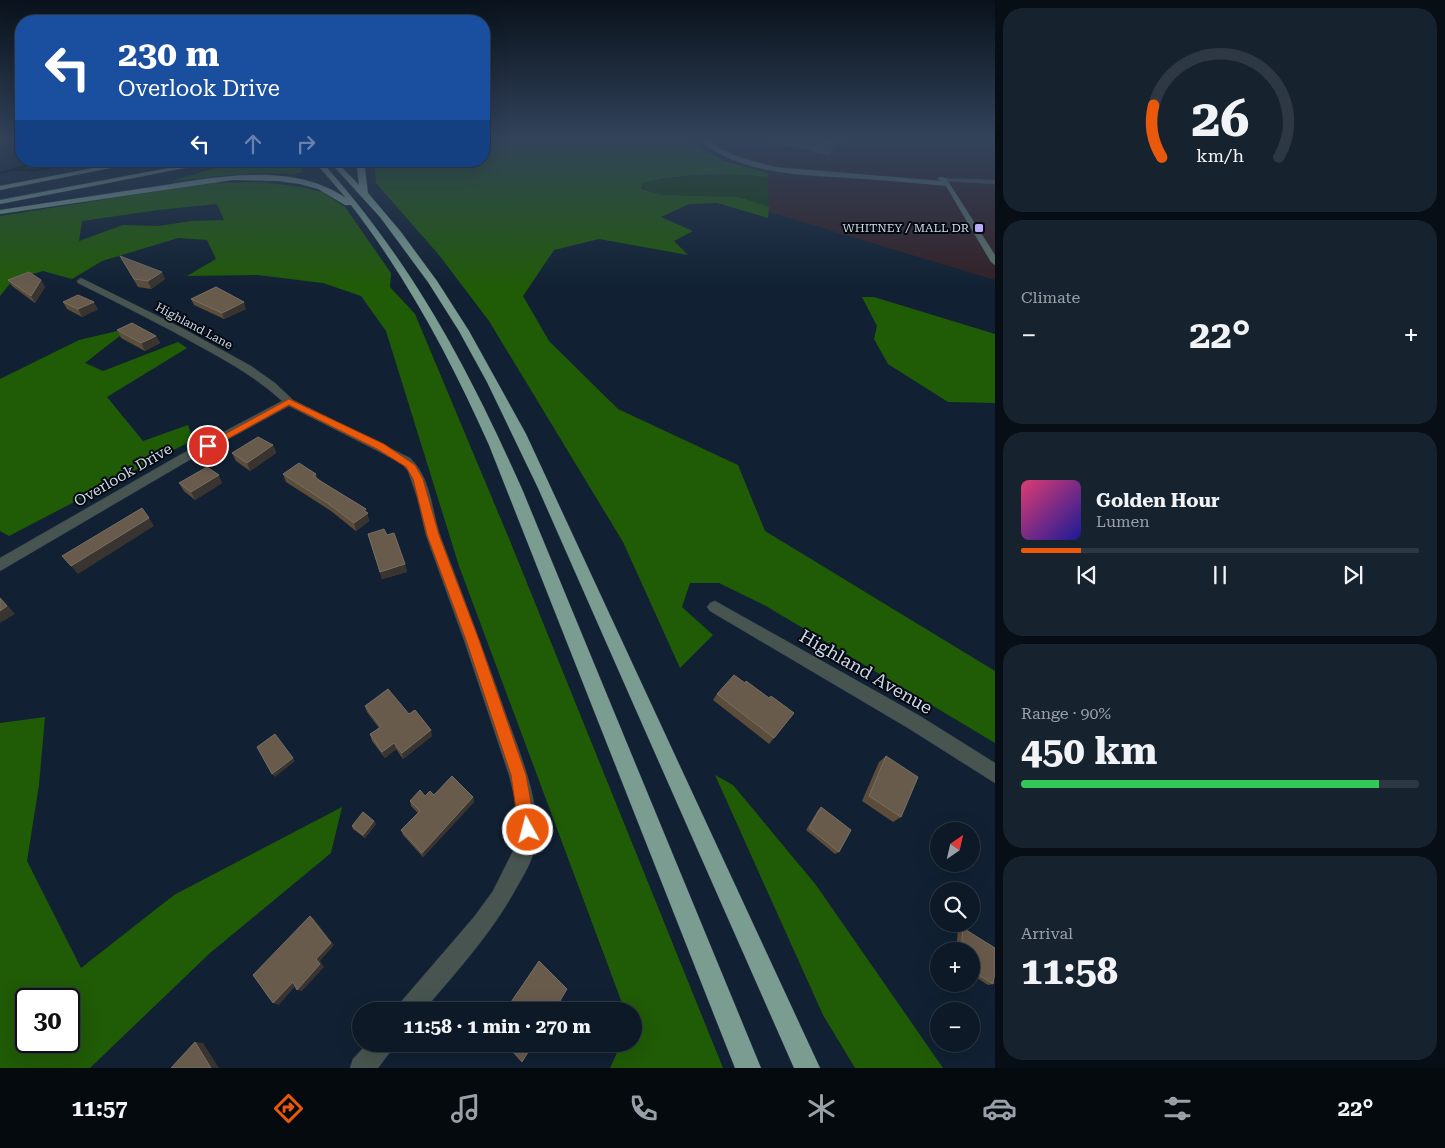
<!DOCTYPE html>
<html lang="en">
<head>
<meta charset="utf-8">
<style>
	body { margin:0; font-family:"Roboto Serif",serif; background:#16222e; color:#f1f3f6; height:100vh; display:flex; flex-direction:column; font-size:19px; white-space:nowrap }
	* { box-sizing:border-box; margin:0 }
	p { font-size:16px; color:#9aa0a7 }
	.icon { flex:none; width:28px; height:28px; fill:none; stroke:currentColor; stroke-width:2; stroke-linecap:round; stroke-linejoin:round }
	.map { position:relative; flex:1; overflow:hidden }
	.sheet { display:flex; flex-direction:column; gap:8px; padding:8px; background:#070e15; width:450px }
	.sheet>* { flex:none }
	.top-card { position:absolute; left:15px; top:15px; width:475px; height:152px; border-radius:20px; box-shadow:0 5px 20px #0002,0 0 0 1px #2d3843; background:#1a4fa0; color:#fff; overflow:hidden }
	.needle { width:32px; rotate:34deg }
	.buttons { position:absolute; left:930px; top:822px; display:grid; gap:10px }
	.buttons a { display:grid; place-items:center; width:50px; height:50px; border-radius:50%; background:#0d1926; box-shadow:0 5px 20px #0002,0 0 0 1px #2d3843; font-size:25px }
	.speed { position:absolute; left:15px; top:988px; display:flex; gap:10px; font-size:25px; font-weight:700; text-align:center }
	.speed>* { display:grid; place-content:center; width:65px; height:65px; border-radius:50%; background:#0d1926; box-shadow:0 5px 20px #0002,0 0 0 1px #2d3843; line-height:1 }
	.speed .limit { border:2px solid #111; border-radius:8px; background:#fff; color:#111 }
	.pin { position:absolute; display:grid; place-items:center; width:42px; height:42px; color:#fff; margin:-21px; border:2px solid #fff; border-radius:50%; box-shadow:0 1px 5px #0007 }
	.me { position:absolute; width:55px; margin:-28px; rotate:353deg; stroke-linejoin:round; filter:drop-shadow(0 0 4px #0008) }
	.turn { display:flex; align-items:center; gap:18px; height:105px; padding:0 20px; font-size:22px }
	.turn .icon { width:65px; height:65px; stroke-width:2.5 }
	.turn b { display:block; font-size:35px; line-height:42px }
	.lanes { display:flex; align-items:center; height:48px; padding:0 20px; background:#0003; justify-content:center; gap:25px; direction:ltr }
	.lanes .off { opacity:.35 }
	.big { font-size:38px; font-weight:700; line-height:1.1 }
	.sheet .card { flex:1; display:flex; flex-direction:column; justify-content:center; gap:8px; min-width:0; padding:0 18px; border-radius:20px; background:#16222e }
	.sheet .dial { align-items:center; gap:0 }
	.dial svg { height:130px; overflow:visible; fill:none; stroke:#2d3843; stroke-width:7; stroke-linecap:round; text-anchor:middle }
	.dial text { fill:#f1f3f6; stroke:none }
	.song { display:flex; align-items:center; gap:15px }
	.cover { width:60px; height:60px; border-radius:8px; background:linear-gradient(135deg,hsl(340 70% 55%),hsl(240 70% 35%)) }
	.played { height:5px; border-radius:2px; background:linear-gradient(90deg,#ea580c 15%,#2d3843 15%) }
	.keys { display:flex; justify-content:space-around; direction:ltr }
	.heat { display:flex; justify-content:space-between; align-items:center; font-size:28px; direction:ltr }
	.charge { height:8px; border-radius:4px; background:linear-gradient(90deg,#34c759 90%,#2d3843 0) }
	.trip { position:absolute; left:352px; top:1002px; width:290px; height:50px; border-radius:25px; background:#0d1926; box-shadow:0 5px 20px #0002,0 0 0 1px #2d3843; font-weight:700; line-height:50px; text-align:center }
	.tab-bar { display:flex; height:80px; justify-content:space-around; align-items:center; background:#050a0f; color:#9aa0a7 }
	.tab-bar .icon { width:35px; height:35px }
	.tab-bar .current { color:#ea580c }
	.tab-bar b { font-size:22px; color:#f1f3f6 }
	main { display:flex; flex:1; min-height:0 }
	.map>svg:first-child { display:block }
	.commercial { fill:#342126 }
	.green { fill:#153e05 }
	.forest { fill:#205b06; fill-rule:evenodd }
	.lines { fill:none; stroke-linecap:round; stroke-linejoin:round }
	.stream { stroke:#000a0f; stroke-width:2.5 }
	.minor-casing { stroke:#2b3b4c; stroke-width:1 }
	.tertiary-casing { stroke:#2b3b4c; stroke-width:1 }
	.secondary-casing { stroke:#2b3b4c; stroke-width:1 }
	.motorway-casing { stroke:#2b3b4c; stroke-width:1 }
	.minor { fill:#47544f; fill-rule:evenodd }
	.tertiary { fill:#47544f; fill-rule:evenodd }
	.secondary { fill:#5c7169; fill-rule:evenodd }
	.motorway { fill:#7b9c90; fill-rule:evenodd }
	.wall { fill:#5c4c3a }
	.shaded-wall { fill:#39342f }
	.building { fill:#685b4c; stroke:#786e64 }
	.route { fill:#ea580c; stroke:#983908 }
	.poi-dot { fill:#b9abf7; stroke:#050a12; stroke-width:2 }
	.labels { text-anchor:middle; stroke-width:4; stroke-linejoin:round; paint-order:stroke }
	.far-poi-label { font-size:12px; fill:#cdd8e4; stroke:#050a12; text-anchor:end }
	.far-street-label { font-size:12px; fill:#cdd8e4; stroke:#050a12 }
	.street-label { font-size:15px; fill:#cdd8e4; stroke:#050a12 }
	.near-street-label { font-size:18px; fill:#cdd8e4; stroke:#050a12 }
</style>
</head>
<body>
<main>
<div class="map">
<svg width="995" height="1068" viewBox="0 0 995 1068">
	<rect width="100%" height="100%" fill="#112133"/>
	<path class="commercial" d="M 709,140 L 995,140 L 995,280 L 769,212 L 768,173 L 731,163 Z"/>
	<g class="green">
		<path d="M 40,161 L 93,161 L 22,172 L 7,171 Z"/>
		<path d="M 742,175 L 768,177 L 769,207 L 739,197 L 663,195 L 641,188 L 642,183 C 675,175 708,175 742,175 Z"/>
	</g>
	<g class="forest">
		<path d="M 484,140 L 692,140 C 714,161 739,165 768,173 L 768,177 C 726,173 683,173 642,183 L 641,189 L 663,195 L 739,197 L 769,207 L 768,218 L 717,203 L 689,204 L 661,217 L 693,231 L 674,241 L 688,255 L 599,239 L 554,250 L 523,296 L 549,341 L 618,409 L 738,465 L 765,531 L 995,671 L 995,743 L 766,606 L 719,583 L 690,583 L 682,607 L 713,635 L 680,668 L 623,542 L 489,321 L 439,255 L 376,183 L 375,167 L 378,161 L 484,161 Z"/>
		<path d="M 252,161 L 298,161 L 302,170 L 301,173 C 288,175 275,173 262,173 C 231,174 200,178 169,182 L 211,169 Z"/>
		<path d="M 262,182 L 302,187 L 322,192 L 345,207 L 391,273 L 390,287 L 415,314 L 510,541 L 723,1068 L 610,1068 L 621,1044 L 634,1044 L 634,1011 L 625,1011 L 459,566 L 386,331 L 361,296 L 323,283 L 258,275 L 187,276 L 216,259 L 207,240 L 178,238 L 102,261 L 72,279 L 43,271 L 13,280 L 0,296 L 0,216 L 209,183 ZM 217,204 L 224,220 L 191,221 L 158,226 L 123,225 L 79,241 L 82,221 L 158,210 Z"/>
		<path d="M 862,297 L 874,297 L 995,334 L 995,403 L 948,402 L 888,364 L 874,339 L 877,326 Z"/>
		<path d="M 130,328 L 85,363 L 103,371 L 178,342 L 187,348 L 107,397 L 143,441 L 188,425 L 193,440 L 9,536 L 0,531 L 0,379 L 79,340 Z"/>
		<path d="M 45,717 L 39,785 L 27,861 L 81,968 L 174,895 L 342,807 L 331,853 L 210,953 L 90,1068 L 0,1068 L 0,723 ZM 26,999 L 69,999 L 69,1041 L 26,1041 Z"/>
		<path d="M 715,775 L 733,785 L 816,885 L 943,1068 L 855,1068 L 823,1015 Z"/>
	</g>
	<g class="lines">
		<g class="stream">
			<path d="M 12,170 L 36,170 L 87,161"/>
			<path d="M 0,173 L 45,161"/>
		</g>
		<defs>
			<g id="minor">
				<path d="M 81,278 L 182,328 L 251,366 L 275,383 L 293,400 L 410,458 C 432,479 431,511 441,538 C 463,596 485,654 505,712 C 515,740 527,769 533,798 C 536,813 539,832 535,847 C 532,861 525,873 518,885 C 493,932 457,971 423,1011 L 396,1011 L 400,1003 L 474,917 L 493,891 L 516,845 L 517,829 L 515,799 L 509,775 L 464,640 L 426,535 L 417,497 L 408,471 L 402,464 L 376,450 L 289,406 L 186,462 L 0,571 L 0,558 L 178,456 L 282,401 C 258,379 232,364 203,348 C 162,325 120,304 78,283 L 77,281 Z"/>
				<path d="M 715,601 L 920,716 L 995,763 L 995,783 L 908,728 L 710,611 L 707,607 L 710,603 Z"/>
				<path d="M 367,1044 L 394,1044 L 390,1052 L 378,1068 L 350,1068 L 353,1059 Z"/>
			</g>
			<path id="tertiary" d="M 942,178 L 995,180 L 995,184 L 944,181 L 941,179 Z"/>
			<path id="secondary" d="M 701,140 L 708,140 L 721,149 L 739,157 L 775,167 L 942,181 L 937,179 L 940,177 L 946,178 L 995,255 L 995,265 L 991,262 L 946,186 C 919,183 892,181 866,179 C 815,175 740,177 701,140 Z"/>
			<g id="motorway">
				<path d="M 130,161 L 146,161 L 0,190 L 0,186 Z"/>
				<path d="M 205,161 L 221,161 L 0,204 L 0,200 Z"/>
				<path d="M 314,161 L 321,161 C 412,262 467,366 522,489 L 761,1068 L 735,1068 L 489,445 C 451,360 408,279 351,205 L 345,205 L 318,189 L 300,184 L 278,181 L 233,180 L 0,214 L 0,210 C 46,203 93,196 139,189 C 205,180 286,158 346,198 Z"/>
				<path d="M 329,161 L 336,161 L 359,185 L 357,168 L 361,161 L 368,161 L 365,168 L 368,193 L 401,232 L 437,281 L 469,331 L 526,434 L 820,1068 L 794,1068 L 538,488 L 487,382 L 459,331 L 428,282 L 380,217 Z"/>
			</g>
		</defs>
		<use href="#minor" class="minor-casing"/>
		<use href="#tertiary" class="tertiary-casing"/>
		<use href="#secondary" class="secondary-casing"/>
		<use href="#motorway" class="motorway-casing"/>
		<use href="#minor" class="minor"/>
		<use href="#tertiary" class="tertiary"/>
		<use href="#secondary" class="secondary"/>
		<use href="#motorway" class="motorway"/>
	</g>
	<g class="wall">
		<path d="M 759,140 L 848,140 L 829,155 Z"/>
		<path d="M 120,256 L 165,279 L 151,289 L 138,287 Z"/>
		<path d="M 8,280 L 45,287 L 35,303 L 12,286 Z"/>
		<path d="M 191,299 L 246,309 L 224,319 L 194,305 Z"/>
		<path d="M 63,302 L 98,309 L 82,317 L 67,309 Z"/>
		<path d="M 117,330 L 156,336 L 160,343 L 145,351 L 121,338 Z"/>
		<path d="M 273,445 L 276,453 L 250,471 L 236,461 L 232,453 Z"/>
		<path d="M 283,474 L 316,474 L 317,479 L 322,482 L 366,509 L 369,521 L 356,531 L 331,511 L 286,482 Z"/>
		<path d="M 179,483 L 222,483 L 195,500 L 184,491 Z"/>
		<path d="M 368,534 L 387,535 L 405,564 L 407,572 L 382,579 Z"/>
		<path d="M 745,683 L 774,738 L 769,744 L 713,700 L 717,694 Z"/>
		<path d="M 365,706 L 409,714 L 432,736 L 403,759 L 396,749 L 385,758 L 372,741 L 370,734 L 379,728 L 367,712 Z"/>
		<path d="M 886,756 L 901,817 L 893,822 L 862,801 L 879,762 Z"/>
		<path d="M 434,795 L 473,797 L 474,802 L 423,857 L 403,835 L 401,830 L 418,813 L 411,806 L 410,801 L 425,796 Z"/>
		<path d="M 821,807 L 839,852 L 835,854 L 806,830 L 818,810 Z"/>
		<path d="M 376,824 L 365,838 L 353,829 L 352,826 Z"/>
		<path d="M 963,928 L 993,984 L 988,985 L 971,974 L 971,951 L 956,951 L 958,929 Z"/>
	</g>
	<g class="shaded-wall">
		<path d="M 837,140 L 848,140 L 829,155 L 833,143 Z"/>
		<path d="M 162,272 L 165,279 L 151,289 L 148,281 Z"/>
		<path d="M 41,280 L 45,287 L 35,303 L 31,296 Z"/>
		<path d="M 94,302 L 98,309 L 82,317 L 78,309 Z"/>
		<path d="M 244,302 L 246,309 L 224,319 L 222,313 Z"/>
		<path d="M 156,336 L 160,343 L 145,351 L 141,343 Z"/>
		<path d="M 273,445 L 276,453 L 250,471 L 247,463 Z"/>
		<path d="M 219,475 L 222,483 L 195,500 L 191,492 Z"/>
		<path d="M 366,509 L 369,521 L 356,531 L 354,523 Z"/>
		<path d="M 149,518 L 154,526 L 78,574 L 71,566 Z"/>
		<path d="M 405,564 L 407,572 L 382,579 L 380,572 Z"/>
		<path d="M 0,597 L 15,614 L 0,623 Z"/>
		<path d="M 431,730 L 432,736 L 403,759 L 402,753 Z"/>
		<path d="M 394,743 L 396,749 L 385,758 L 382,752 Z"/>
		<path d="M 293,758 L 295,761 L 275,777 L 272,774 Z"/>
		<path d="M 473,797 L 474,802 L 423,857 L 422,853 Z"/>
		<path d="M 374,821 L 376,824 L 365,838 L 363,835 Z"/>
		<path d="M 310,916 L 314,919 L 334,945 L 320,961 L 324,967 L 302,991 L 297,990 L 316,959 Z"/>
		<path d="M 293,982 L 297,984 L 279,1005 L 273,1003 Z"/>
		<path d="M 195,1042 L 203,1043 L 219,1068 L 211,1068 Z"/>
	</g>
	<g class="building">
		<path d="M 819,140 L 837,140 L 833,143 Z"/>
		<path d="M 120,256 L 162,272 L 148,281 L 134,279 Z"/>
		<path d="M 29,272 L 41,280 L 31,296 L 8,280 Z"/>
		<path d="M 216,287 L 244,302 L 222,313 L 191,299 Z"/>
		<path d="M 78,295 L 94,302 L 78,309 L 63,302 Z"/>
		<path d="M 132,323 L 156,336 L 141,343 L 117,330 Z"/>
		<path d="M 258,437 L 273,445 L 247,463 L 232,453 Z"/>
		<path d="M 299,463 L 316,474 L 313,476 L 322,482 L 366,509 L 364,511 L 368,513 L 354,523 L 329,504 L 283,474 Z"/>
		<path d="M 207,467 L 219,475 L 191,492 L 179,483 Z"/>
		<path d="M 142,508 L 149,518 L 71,566 L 62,556 Z"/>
		<path d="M 384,529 L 387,535 L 394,533 L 405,564 L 380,572 L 368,534 Z"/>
		<path d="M 0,598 L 7,606 L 0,611 Z"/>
		<path d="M 734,675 L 745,683 L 746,681 L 769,698 L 771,696 L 794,713 L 774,738 L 717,694 Z"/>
		<path d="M 388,689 L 409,714 L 415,710 L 431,730 L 402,753 L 394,743 L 382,752 L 370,734 L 381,727 L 365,706 Z"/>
		<path d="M 275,734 L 293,758 L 272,774 L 257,747 Z"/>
		<path d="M 886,756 L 918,777 L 901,817 L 869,796 Z"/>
		<path d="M 452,776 L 473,797 L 422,853 L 401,830 L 420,811 L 410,801 L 420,790 L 425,796 L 430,791 L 434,795 Z"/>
		<path d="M 821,807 L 851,830 L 839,852 L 809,828 Z"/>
		<path d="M 363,812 L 374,821 L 363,835 L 352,826 Z"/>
		<path d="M 310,916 L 331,943 L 316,959 L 320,964 L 297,990 L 293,982 L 273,1003 L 253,975 Z"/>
		<path d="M 963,928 L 995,948 L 995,972 L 993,984 L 971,970 L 971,951 L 961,951 Z"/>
		<path d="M 539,961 L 567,989 L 554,1011 L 505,1011 Z"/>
		<path d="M 195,1042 L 211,1068 L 171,1068 Z"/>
		<path d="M 506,1044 L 533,1044 L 522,1062 Z"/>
	</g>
	<linearGradient id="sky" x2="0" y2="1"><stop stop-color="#09121c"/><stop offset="0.48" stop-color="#32435b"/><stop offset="1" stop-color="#32435b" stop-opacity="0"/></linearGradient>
	<rect width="995" height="289" fill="url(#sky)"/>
	<path class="route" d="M 289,399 L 384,444 L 415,465 L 423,479 L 439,535 L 479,640 L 526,775 L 536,830 L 533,835 L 528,838 L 522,835 L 519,830 L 511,775 L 466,640 L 427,535 L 413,479 L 406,467 L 377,449 L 289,405 L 211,448 L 204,448 L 203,446 Z"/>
	<rect class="poi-dot" x="974" y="223" width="10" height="10" rx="2.5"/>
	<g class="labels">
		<g class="far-poi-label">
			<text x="969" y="232">WHITNEY / MALL DR</text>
		</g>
		<g class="far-street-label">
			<text transform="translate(194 326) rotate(28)" y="4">Highland Lane</text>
		</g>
		<g class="street-label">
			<text transform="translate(123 475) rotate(-30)" y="5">Overlook Drive</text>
		</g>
		<g class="near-street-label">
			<text transform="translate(866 672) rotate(30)" y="6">Highland Avenue</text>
		</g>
	</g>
</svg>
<div class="buttons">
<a><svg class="needle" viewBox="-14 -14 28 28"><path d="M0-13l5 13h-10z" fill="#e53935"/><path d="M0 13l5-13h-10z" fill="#9aa0a7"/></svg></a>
<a><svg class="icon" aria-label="search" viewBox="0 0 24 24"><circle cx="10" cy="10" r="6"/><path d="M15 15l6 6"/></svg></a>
<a>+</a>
<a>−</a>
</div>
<div class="speed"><div class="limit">30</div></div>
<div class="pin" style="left:208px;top:446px;background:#d93025"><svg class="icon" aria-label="arrive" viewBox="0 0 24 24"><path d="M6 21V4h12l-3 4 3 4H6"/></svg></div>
<svg class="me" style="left:528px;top:830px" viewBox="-20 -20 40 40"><circle r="17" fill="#ea580c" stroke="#fff" stroke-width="3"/><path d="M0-11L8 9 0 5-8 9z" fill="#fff"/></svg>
<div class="trip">11:58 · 1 min · 270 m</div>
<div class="top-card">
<div class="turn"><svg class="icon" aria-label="left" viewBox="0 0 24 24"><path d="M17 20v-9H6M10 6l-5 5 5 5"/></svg><div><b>230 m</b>Overlook Drive</div></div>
<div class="lanes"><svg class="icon" aria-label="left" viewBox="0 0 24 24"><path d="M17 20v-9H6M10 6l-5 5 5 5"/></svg><svg class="icon off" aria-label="ahead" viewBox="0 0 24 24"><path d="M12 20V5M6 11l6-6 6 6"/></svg><svg class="icon off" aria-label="right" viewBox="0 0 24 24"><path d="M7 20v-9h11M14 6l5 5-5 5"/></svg></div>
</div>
</div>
<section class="sheet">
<div class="card dial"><svg viewBox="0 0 100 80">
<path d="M14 69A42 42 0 1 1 86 69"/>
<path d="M14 69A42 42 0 0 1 9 37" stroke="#ea580c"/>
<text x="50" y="56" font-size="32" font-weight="700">26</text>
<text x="50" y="72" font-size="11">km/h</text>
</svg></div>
<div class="card"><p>Climate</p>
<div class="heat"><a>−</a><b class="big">22°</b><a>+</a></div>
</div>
<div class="card">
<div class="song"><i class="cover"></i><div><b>Golden Hour</b><p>Lumen</p></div></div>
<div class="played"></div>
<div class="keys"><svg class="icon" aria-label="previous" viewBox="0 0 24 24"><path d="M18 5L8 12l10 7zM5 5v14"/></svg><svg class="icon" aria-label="pause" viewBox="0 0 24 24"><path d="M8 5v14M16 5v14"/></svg><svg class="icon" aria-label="next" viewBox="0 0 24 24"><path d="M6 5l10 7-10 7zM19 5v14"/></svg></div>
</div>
<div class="card"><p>Range · 90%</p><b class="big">450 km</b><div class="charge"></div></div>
<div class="card"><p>Arrival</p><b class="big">11:58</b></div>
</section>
</main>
<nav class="tab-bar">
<b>11:57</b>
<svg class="icon current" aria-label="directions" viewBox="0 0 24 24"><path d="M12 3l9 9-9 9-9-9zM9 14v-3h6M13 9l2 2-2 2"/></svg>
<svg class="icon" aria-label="music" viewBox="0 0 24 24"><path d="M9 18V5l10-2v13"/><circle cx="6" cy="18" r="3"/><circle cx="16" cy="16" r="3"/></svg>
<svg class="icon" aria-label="phone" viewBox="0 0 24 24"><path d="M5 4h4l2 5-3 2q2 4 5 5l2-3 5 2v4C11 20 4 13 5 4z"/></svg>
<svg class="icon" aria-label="climate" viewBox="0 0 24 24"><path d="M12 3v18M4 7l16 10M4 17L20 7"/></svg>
<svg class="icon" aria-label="car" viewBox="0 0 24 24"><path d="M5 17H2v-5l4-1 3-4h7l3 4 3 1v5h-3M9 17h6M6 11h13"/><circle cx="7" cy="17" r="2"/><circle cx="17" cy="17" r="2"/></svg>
<svg class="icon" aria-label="filters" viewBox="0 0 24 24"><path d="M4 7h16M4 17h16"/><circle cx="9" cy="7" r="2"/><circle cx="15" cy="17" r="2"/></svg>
<b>22°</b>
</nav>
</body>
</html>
